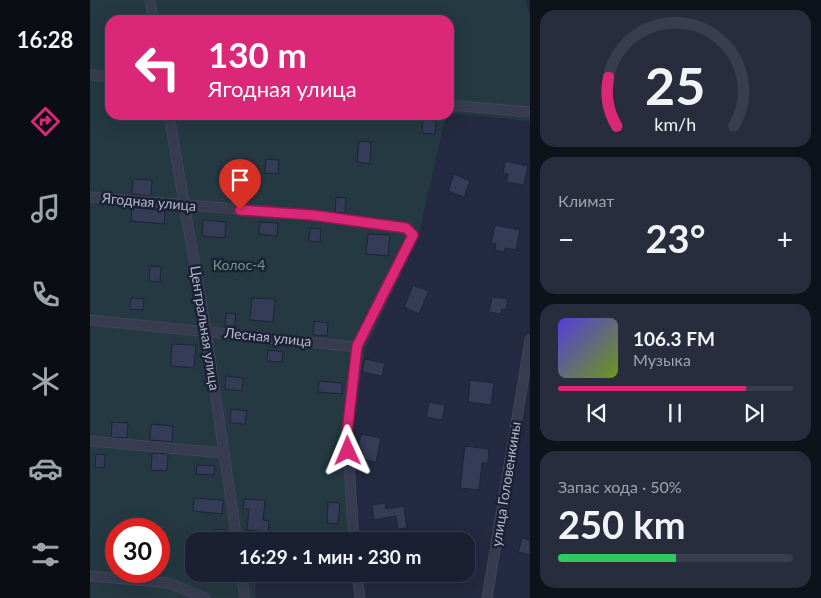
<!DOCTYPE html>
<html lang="ru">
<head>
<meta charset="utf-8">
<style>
	body { margin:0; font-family:Lato,sans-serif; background:#272d3d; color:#f1f3f6; height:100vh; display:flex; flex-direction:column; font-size:19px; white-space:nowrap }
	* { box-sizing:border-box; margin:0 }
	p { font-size:16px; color:#9fa3ab }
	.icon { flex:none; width:28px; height:28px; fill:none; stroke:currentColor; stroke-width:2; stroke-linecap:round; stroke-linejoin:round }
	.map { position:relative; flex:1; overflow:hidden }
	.details { display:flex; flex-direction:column; gap:10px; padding:10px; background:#0e121b; width:291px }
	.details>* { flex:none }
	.hud { position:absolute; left:15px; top:15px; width:349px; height:105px; border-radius:15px; box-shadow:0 5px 20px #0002,0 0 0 1px #383e4d; background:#db2777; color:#fff; overflow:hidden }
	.speed { position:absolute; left:15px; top:518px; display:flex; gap:10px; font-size:25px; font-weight:700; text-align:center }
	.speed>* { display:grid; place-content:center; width:65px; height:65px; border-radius:50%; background:#1a2031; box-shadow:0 5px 20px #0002,0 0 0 1px #383e4d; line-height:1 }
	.speed .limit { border:8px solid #d22; background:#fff; color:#111 }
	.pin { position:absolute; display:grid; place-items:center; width:42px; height:42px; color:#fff; margin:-51px -21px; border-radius:50% 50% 50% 0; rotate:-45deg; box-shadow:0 0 5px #0007 }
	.pin .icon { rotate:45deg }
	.me { position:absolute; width:55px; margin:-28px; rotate:359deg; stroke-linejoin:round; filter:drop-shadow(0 0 4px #0008) }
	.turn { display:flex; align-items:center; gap:18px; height:105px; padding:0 20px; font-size:22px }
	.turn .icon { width:65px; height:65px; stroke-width:2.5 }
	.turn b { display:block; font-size:35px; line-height:42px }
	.big { font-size:38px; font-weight:700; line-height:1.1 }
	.details .tile { flex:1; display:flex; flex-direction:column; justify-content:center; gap:8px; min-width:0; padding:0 18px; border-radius:15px; background:#272d3d }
	.details .dial { align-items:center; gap:0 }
	.dial svg { height:130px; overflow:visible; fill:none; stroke:#383e4d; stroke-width:7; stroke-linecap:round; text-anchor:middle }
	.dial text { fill:#f1f3f6; stroke:none }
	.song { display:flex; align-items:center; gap:15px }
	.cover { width:60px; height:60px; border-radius:8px; background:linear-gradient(135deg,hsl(250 70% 55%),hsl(80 70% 35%)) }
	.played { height:5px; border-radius:2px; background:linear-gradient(90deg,#db2777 80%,#383e4d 80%) }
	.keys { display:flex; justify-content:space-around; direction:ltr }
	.heat { display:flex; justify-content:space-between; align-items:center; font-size:28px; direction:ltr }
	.charge { height:8px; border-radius:4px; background:linear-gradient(90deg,#34c759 50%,#383e4d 0) }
	.trip { position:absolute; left:95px; top:532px; width:290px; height:50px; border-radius:15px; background:#1a2031; box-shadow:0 5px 20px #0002,0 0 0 1px #383e4d; font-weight:700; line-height:50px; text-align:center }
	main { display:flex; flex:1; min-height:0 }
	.tab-bar { display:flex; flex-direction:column; width:90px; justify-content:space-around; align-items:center; background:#0a0d14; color:#9fa3ab }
	.tab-bar .icon { width:35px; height:35px }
	.tab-bar .selected { color:#db2777 }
	.tab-bar b { font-size:22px; color:#f1f3f6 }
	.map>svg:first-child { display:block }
	.green { fill:#253942; fill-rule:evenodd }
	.building { fill:#353c57; stroke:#1e2338 }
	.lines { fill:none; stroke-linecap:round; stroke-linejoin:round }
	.minor-casing { stroke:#41455a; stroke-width:11 }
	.minor { stroke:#373c51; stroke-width:9 }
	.route-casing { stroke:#8e194d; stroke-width:12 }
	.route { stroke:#db2777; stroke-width:9 }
	.labels { text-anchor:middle; stroke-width:5; stroke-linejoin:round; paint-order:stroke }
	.street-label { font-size:14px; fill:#b4b8cb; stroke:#1c2136 }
	.park-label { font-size:14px; fill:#699e80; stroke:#1c2136 }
</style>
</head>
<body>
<main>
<nav class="tab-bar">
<b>16:28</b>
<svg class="icon selected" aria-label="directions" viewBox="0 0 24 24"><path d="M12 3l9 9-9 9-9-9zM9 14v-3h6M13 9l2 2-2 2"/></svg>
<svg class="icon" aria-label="music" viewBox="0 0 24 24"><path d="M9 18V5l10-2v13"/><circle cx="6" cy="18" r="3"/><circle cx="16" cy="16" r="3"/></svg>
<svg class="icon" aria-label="phone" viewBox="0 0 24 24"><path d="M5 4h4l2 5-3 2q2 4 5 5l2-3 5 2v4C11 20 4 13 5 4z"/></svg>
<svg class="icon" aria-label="climate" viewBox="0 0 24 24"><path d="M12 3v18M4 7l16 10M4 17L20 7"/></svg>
<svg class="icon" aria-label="car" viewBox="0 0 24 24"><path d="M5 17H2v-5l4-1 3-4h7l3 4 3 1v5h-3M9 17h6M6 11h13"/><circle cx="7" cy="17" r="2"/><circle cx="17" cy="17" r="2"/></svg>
<svg class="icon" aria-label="filters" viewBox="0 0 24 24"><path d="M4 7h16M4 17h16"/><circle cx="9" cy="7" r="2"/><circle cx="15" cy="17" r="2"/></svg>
</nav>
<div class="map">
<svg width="440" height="598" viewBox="0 0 440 598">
	<rect width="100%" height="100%" fill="#232a41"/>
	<path class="green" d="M 0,0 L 435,0 L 440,14 L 440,121 L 359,113 L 359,20 L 20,20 L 20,115 L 356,115 L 328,238 L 275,350 L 263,425 L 269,541 L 104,541 L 104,574 L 164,574 L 166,598 L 0,598 ZM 26,529 L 69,529 L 69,571 L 26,571 Z"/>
	<g class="building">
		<path d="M 333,119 L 346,120 L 345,134 L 332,133 Z"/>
		<path d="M 269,141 L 281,142 L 280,164 L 267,162 Z"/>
		<path d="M 176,159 L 189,160 L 188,174 L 175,173 Z"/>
		<path d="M 415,161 L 438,166 L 434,185 L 416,182 L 418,174 L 413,173 Z"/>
		<path d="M 364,174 L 380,181 L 374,197 L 358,191 Z"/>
		<path d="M 43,179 L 62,180 L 61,196 L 42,194 Z"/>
		<path d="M 246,197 L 256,198 L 255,213 L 245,212 Z"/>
		<path d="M 42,207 L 75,211 L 74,224 L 41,221 Z"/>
		<path d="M 113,220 L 136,222 L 135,238 L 112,236 Z"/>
		<path d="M 170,222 L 188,223 L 187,236 L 169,234 Z"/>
		<path d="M 405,225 L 430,230 L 426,250 L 415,248 L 414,252 L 405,250 L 406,244 L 401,243 Z"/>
		<path d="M 220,228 L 231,229 L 230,242 L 219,241 Z"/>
		<path d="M 278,234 L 300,235 L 298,256 L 276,254 Z"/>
		<path d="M 60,266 L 71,267 L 70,282 L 59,281 Z"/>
		<path d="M 323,285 L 339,291 L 329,314 L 314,307 Z"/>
		<path d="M 402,297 L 418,299 L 416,310 L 412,309 L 411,314 L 399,312 Z"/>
		<path d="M 41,298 L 54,299 L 53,310 L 40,309 Z"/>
		<path d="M 162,298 L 185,299 L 183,322 L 160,320 Z"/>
		<path d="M 136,313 L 146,314 L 144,328 L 135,327 Z"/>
		<path d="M 224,321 L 238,323 L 237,336 L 223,335 Z"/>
		<path d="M 82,344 L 106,345 L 104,368 L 81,366 Z"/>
		<path d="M 178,350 L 193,352 L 192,362 L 177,361 Z"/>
		<path d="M 275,359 L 295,363 L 292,376 L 272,372 Z"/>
		<path d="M 136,376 L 153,378 L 152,391 L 135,389 Z"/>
		<path d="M 380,380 L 404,383 L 401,405 L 378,402 Z"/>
		<path d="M 229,381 L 252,383 L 252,394 L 228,392 Z"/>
		<path d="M 339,402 L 355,405 L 352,420 L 336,417 Z"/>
		<path d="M 141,409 L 157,411 L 155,424 L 140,423 Z"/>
		<path d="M 22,422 L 38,423 L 37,438 L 21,437 Z"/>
		<path d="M 61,424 L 83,426 L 82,442 L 60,440 Z"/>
		<path d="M 271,434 L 291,438 L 286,462 L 271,459 L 272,453 L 267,452 Z"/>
		<path d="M 375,446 L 399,449 L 398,463 L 392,463 L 389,490 L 370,488 Z"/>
		<path d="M 62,453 L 78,454 L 77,471 L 61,470 Z"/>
		<path d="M 6,454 L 15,455 L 14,468 L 5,467 Z"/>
		<path d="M 107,465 L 125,466 L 124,475 L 106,474 Z"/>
		<path d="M 104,498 L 133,500 L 132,514 L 103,511 Z"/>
		<path d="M 154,499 L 175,500 L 173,520 L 179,521 L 178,532 L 157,530 L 159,509 L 153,509 Z"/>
		<path d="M 238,502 L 250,503 L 248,524 L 237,523 Z"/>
		<path d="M 295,503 L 296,509 L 314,506 L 317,528 L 308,529 L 306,516 L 284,520 L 282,505 Z"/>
		<path d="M 126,529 L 136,530 L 135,541 L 125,541 Z"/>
		<path d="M 432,538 L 440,540 L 440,555 L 428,552 Z"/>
	</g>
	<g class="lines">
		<defs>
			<g id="minor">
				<path d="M 60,0 L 63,20"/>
				<path d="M 0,75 L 20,77"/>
				<path d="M 359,105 L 440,112"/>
				<path d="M 79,115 L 116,330 L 147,541"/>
				<path d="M 0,197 L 222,215 L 315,228 L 323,235 L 267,347 L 257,433 L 264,541"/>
				<path d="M 0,320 L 267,347"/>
				<path d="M 0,441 L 133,453"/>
				<path d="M 151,574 L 155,598"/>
				<path d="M 267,574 L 270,598"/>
				<path d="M 0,576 L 79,583 L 115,598"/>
				<path d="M 397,598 L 440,340"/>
			</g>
		</defs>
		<use href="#minor" class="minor-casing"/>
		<use href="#minor" class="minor"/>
	</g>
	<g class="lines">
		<defs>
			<path id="route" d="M 150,210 L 222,215 L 316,228 L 323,235 L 267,346 L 257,433 L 258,451"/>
		</defs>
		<use href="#route" class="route-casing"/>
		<use href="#route" class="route"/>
	</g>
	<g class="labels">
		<g class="street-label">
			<text transform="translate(59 202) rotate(5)" y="5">Ягодная улица</text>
			<text transform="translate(115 328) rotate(81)" y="5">Центральная улица</text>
			<text transform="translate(178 337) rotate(6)" y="5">Лесная улица</text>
			<text transform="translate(416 484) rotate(-81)" y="5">улица Головенкины</text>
		</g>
		<g class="park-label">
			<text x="149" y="270">Колос-4</text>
		</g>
	</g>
</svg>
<div class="speed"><div class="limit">30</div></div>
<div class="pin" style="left:150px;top:210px;background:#d93025"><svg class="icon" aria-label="arrive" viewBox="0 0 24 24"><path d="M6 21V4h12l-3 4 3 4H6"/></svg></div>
<svg class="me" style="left:258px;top:451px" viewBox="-20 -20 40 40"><path d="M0-17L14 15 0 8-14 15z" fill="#db2777" stroke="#fff" stroke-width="4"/></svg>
<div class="trip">16:29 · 1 мин · 230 m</div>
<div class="hud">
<div class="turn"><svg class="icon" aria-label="left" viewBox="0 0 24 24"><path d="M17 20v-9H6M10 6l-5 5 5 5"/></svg><div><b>130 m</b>Ягодная улица</div></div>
</div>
</div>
<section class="details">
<div class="tile dial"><svg viewBox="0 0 100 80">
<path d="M14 69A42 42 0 1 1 86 69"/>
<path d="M14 69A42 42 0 0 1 9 39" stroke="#db2777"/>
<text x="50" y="56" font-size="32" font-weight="700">25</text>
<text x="50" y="72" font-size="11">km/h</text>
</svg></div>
<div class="tile"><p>Климат</p>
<div class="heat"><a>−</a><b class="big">23°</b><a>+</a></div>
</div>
<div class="tile">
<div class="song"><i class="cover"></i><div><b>106.3 FM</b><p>Музыка</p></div></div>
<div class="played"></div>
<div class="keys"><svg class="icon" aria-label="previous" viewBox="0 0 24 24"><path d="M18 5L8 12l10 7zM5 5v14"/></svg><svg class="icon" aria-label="pause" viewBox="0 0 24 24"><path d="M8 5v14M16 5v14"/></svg><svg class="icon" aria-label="next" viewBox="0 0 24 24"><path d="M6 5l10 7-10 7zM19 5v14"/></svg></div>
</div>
<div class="tile"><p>Запас хода · 50%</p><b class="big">250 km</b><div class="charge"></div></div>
</section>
</main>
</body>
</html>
